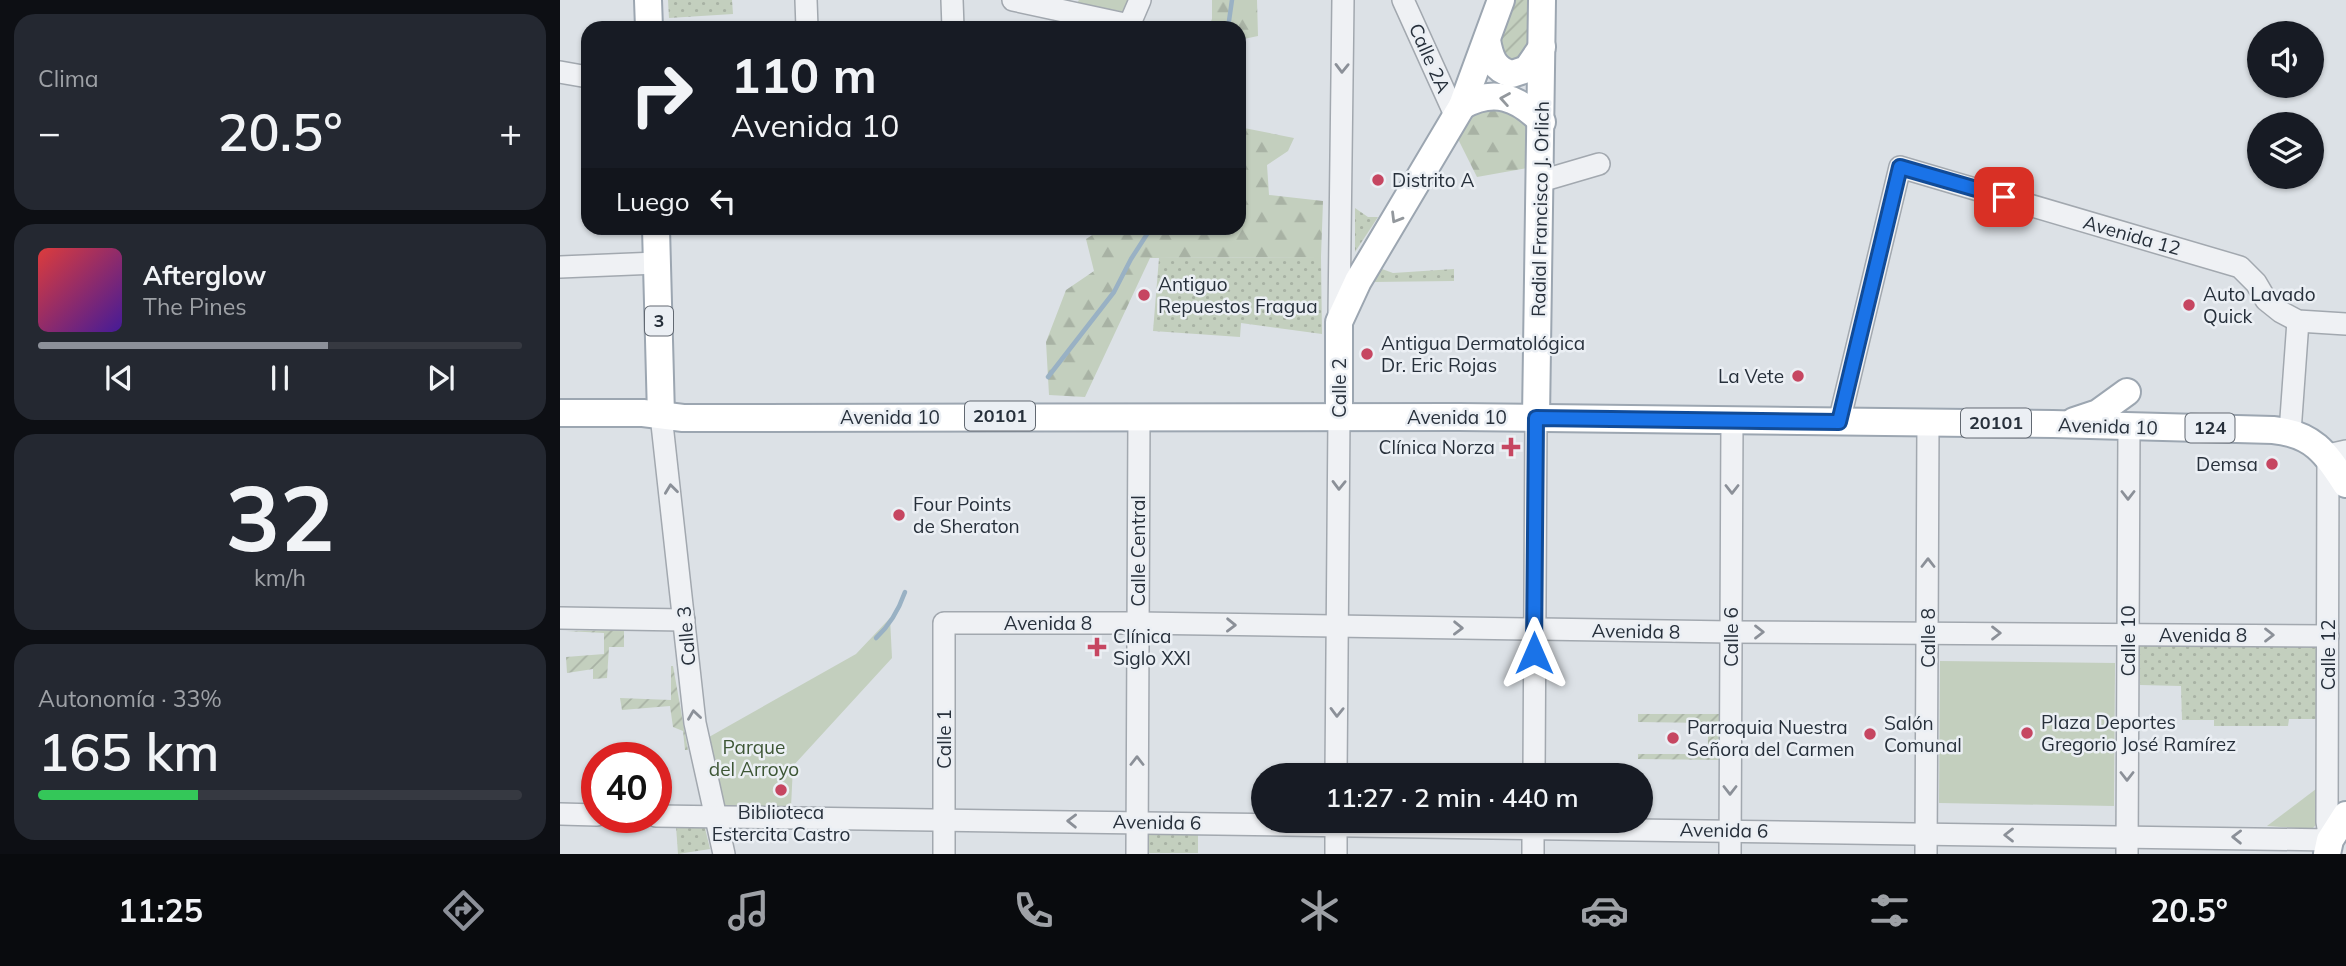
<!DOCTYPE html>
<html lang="es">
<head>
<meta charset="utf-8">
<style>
	body { margin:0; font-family:Mulish,sans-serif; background:#242831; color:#f1f3f6; height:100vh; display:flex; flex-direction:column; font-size:26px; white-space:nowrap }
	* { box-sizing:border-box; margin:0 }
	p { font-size:23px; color:#9ea1a6 }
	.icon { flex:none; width:38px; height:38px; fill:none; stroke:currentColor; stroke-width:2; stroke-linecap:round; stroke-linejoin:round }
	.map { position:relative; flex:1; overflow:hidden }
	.details { display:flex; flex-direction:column; gap:14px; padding:14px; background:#0d0f14; width:560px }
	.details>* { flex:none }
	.guide { position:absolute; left:21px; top:21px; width:665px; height:214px; border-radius:21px; box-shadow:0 2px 5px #0004; background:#171b24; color:#f1f3f6; overflow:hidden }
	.buttons { position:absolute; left:1687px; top:21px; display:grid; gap:14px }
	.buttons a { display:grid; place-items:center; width:77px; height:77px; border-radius:50%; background:#171b24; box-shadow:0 2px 5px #0004; font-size:35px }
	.speed { position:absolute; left:21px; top:742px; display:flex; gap:14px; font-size:35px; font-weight:700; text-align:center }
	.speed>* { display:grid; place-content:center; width:91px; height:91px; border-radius:50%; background:#171b24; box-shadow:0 2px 5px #0004; line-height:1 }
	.speed .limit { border:10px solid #d22; background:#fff; color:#111 }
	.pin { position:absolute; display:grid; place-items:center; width:60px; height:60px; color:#fff; margin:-30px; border-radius:14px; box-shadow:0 4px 10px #0006 }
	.me { position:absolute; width:77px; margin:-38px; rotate:0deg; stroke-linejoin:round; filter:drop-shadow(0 0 5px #0008) }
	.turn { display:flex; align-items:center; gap:24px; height:147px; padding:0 35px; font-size:32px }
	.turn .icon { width:91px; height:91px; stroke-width:2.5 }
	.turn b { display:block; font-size:49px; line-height:60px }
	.then { display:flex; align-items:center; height:66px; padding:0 35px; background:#0003; gap:14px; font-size:26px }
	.big { font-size:52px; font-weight:600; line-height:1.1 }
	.details .card { flex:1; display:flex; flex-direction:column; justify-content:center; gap:10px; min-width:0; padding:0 24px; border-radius:21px; background:#242831 }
	.details .dial { align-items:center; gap:0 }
	.dial b { font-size:91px; line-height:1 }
	.song { display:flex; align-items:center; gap:21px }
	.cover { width:84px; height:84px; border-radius:10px; background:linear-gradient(135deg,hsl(0 70% 55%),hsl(260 70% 35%)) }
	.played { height:7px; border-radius:4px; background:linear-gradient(90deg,#8c9099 60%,#363941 60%) }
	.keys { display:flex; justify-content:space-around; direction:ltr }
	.heat { display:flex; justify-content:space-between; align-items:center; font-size:38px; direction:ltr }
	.charge { height:10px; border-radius:5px; background:linear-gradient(90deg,#34c759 33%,#363941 0) }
	.trip { position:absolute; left:691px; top:763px; width:402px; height:70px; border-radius:35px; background:#171b24; box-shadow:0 2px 5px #0004; font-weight:600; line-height:70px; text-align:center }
	.menu { display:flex; height:112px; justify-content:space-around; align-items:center; background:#090b0e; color:#9ea1a6 }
	.menu .icon { width:49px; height:49px }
	.menu .selected { color:#8c9099 }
	.menu b { font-size:32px; color:#f1f3f6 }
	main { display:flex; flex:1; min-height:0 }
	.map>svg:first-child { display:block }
	.grass { fill:url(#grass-dots) }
	.forest { fill:url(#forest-firs) }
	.park { fill:#c3cfbe }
	.garden { fill:url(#garden-furrows) }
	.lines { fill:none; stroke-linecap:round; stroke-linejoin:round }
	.stream { stroke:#99b1c4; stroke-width:4.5 }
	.minor-casing { stroke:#a2a8af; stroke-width:24 }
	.major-casing { stroke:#9ca6b1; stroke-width:30 }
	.minor { stroke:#eff1f4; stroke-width:21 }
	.major { stroke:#fff; stroke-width:26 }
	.oneway { stroke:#8b9098 }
	.oneway2 { stroke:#93989d }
	.route-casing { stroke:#114b97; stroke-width:18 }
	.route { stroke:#1a73e8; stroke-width:12 }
	.poi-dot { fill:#c64661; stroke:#ebeff4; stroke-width:2.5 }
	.labels { text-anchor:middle; stroke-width:5; stroke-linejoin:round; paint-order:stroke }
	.shield { fill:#ebeff4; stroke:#626972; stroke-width:2 }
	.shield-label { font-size:18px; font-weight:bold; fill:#27303b }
	.street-label { font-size:19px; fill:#27303b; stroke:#ebeff4 }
	.poi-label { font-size:19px; fill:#27303b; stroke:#ebeff4; text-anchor:start }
	.park-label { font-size:19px; fill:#3d5635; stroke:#ebeff4 }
</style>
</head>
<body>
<main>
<section class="details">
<div class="card"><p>Clima</p>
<div class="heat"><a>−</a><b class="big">20.5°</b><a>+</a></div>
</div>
<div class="card">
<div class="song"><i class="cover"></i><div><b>Afterglow</b><p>The Pines</p></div></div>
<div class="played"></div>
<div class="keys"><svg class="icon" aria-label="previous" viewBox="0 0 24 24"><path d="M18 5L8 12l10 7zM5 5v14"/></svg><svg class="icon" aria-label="pause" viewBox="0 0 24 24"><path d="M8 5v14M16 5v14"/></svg><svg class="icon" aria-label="next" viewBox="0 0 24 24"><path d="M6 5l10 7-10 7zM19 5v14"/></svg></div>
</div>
<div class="card dial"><b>32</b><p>km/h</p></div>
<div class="card"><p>Autonomía · 33%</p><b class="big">165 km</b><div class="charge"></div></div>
</section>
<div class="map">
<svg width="1786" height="854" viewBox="0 0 1786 854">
	<defs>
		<pattern id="grass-dots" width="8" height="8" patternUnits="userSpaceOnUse" patternTransform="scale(1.75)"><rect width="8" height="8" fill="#c3cfbe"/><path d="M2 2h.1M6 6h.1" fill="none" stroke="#a8b2a4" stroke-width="1.8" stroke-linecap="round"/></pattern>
		<pattern id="forest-firs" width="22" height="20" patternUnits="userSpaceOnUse" patternTransform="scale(1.75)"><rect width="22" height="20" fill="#c3cfbe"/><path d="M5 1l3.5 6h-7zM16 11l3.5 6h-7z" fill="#a8b2a4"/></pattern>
		<pattern id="garden-furrows" width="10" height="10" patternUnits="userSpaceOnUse" patternTransform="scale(1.75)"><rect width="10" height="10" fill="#c3cfbe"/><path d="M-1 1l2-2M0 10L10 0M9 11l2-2" fill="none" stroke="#a8b2a4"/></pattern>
	</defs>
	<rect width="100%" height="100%" fill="#dce1e6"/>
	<g class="grass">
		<path d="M 108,0 L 172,0 L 173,14 L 109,18 Z"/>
		<path d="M 795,208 L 808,217 L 818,217 L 795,252 Z"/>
		<path d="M 761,257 L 762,334 L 681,323 L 680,337 L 593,331 L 599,258 Z"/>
		<path d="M 822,269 L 833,273 L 894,269 L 894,281 L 812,282 Z"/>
		<path d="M 1580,646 L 1756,647 L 1756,719 L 1729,719 L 1728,726 L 1654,726 L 1654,720 L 1622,720 L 1621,686 L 1580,685 Z"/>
		<path d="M 116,826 L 145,828 L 150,849 L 118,854 Z"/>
		<path d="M 589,833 L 638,834 L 638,853 L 589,853 Z"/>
	</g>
	<g class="forest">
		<path d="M 652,0 L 697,0 L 698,36 L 679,40 L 679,28 L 648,28 L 652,19 Z"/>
		<path d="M 919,108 L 945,109 L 971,127 L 968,168 L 917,177 L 898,139 Z"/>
		<path d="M 679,127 L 734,138 L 728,151 L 707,165 L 709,195 L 763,201 L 761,257 L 590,258 L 525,397 L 489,395 L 486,342 L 506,290 L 534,271 L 526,239 L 542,229 L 542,228 L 679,228 Z"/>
	</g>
	<g class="park">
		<path d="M 519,0 L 571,0 L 565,12 L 517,3 Z"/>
		<path d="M 330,618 L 332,658 L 233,766 L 231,807 L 163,806 L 149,737 L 296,654 Z"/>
		<path d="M 1380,661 L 1555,663 L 1554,806 L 1379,803 Z"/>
		<path d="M 1756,789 L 1756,825 L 1752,829 L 1707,826 Z"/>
	</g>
	<g class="garden">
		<path d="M 953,0 L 969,0 L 967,52 L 965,57 L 952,61 L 944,58 L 937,45 Z"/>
		<path d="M 64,630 L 64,647 L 49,647 L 47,678 L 33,679 L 33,669 L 7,673 L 6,657 L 44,654 L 44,633 L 6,631 Z"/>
		<path d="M 111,666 L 113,666 L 128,750 L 125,750 L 123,731 L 113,727 L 110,706 L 62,710 L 60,698 L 111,700 Z"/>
		<path d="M 1078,714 L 1161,714 L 1161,760 L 1078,759 L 1078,754 L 1148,754 L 1148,723 L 1078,722 Z"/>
	</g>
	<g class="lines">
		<g class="stream">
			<path d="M 668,28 L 672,0"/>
			<path d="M 488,377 L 554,292 L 571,259 L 591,228"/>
			<path d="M 316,638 C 329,626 339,609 345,592"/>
		</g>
		<defs>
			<g id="minor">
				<path d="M 246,0 L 247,28"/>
				<path d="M 392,0 L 393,28"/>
				<path d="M 453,0 L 569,25"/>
				<path d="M 843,0 L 896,117"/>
				<path d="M 568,28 L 580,0"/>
				<path d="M 0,72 L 28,77"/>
				<path d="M 981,181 L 1039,164"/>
				<path d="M 0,267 L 97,263"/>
				<path d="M 779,316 L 783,0"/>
				<path d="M 101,415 L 135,723 L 164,854"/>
				<path d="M 1279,422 L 1340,167 L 1680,267 L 1696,283 L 1706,300 L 1721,312 L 1738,321 L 1786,324"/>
				<path d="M 1730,432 L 1738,321"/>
				<path d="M 0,618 L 124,620"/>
				<path d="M 776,775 L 779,417"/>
				<path d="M 974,775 L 976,418"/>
				<path d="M 0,814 L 37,815"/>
				<path d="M 96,816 L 1770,840 L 1767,822 L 1768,455 L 1786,451"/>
				<path d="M 384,854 L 384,623 L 578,623 L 1171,632 L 1768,636"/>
				<path d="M 577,854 L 579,416"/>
				<path d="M 776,854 L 776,821"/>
				<path d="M 973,854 L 973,821"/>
				<path d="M 1170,854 L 1172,420"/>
				<path d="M 1366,854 L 1368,423"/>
				<path d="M 1567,854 L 1569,427"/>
			</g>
			<g id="major">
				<path d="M 88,0 L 89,28"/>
				<path d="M 927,40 C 930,57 934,70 952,74 L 967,69 L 982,47"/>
				<path d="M 902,106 C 934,88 958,97 982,122"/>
				<path d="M 96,228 L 101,415"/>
				<path d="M 0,413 L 83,413 L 123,418 L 899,417 L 1493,424 L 1713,430 C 1753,434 1765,452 1786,484"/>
				<path d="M 779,417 L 779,322 L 798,281 L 902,106 L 941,0"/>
				<path d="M 976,418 L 982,0"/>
				<path d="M 1514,421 L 1538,413 L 1567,392"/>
				<path d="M 1767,854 L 1770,840 L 1786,815"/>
			</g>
		</defs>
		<use href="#minor" class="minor-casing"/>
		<use href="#major" class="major-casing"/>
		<use href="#minor" class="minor"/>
		<use href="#major" class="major"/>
	</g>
	<defs><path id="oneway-chevron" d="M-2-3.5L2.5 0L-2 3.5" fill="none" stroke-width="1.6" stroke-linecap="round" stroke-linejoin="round" transform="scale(1.75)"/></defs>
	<g class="oneway">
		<use href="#oneway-chevron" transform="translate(782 68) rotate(91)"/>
		<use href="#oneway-chevron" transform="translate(779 485) rotate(91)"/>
		<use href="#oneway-chevron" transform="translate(111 489) rotate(-97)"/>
		<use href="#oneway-chevron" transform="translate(1172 489) rotate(90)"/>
		<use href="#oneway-chevron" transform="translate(1568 495) rotate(90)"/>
		<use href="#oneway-chevron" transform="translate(1368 563) rotate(-90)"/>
		<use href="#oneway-chevron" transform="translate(671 625) rotate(1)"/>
		<use href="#oneway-chevron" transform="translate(898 628) rotate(1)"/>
		<use href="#oneway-chevron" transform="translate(1199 632)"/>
		<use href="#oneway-chevron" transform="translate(1436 633)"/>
		<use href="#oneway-chevron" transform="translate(1709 635)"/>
		<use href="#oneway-chevron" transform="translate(777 712) rotate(91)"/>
		<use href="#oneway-chevron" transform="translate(134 715) rotate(-98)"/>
		<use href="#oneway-chevron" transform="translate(577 761) rotate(-90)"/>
		<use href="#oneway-chevron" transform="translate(1567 776) rotate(90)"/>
		<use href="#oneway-chevron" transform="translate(1170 790) rotate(90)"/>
		<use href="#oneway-chevron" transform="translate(512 821) rotate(-179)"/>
		<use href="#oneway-chevron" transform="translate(1449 835) rotate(-180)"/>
		<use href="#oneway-chevron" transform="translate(1677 837) rotate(-179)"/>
	</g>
	<g class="oneway2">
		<use href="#oneway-chevron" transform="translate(945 99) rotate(-170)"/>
		<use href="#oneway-chevron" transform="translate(836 218) rotate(121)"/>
	</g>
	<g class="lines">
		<defs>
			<path id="route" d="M 974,653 L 976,418 L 1279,422 L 1340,167 L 1444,197"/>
		</defs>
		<use href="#route" class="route-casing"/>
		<use href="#route" class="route"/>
	</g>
	<g class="poi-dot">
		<circle cx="818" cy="180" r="7"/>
		<circle cx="584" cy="295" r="7"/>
		<circle cx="1629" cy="305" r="7"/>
		<circle cx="807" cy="354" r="7"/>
		<circle cx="1238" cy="376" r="7"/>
		<path d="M947.5 436.5h7v7h7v7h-7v7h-7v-7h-7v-7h7z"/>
		<circle cx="1712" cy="464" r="7"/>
		<circle cx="339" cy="515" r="7"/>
		<path d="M533.5 636.5h7v7h7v7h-7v7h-7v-7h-7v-7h7z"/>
		<circle cx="1467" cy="733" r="7"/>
		<circle cx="1310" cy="734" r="7"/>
		<circle cx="1113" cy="738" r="7"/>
		<circle cx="221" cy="790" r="7"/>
	</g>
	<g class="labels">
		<g class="shield">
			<rect x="85" y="306.5" width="28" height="29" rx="5"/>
			<rect x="405" y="401.5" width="70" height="29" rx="5"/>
			<rect x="1401" y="408.5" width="70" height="29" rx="5"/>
			<rect x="1625.5" y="413.5" width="49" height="29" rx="5"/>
		</g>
		<g class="shield-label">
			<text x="99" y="327">3</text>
			<text x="440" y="422">20101</text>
			<text x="1436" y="429">20101</text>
			<text x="1650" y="434">124</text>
		</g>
		<g class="street-label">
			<text transform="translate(870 58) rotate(66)" y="7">Calle 2A</text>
			<text transform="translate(980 209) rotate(-89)" y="7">Radial Francisco J. Orlich</text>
			<text transform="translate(1572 235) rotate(16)" y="7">Avenida 12</text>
			<text transform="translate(779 388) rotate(-90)" y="7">Calle 2</text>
			<text x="330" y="424">Avenida 10</text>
			<text x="897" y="424">Avenida 10</text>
			<text transform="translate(1548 426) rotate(2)" y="7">Avenida 10</text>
			<text transform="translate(578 551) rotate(-90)" y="7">Calle Central</text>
			<text x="488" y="630">Avenida 8</text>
			<text transform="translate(1076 631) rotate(1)" y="7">Avenida 8</text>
			<text x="1643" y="642">Avenida 8</text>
			<text transform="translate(126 636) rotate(-95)" y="7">Calle 3</text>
			<text transform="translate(1171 637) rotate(-90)" y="7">Calle 6</text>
			<text transform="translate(1368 638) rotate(-90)" y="7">Calle 8</text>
			<text transform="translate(1568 641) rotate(-90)" y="7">Calle 10</text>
			<text transform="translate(1768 655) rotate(-90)" y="7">Calle 12</text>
			<text transform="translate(384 739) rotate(-90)" y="7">Calle 1</text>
			<text transform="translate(597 822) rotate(1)" y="7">Avenida 6</text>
			<text transform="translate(1164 830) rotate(1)" y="7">Avenida 6</text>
		</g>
		<g class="poi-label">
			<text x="832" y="187">Distrito A</text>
			<text x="598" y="291">Antiguo<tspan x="598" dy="22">Repuestos Fragua</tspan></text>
			<text x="1643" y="301">Auto Lavado<tspan x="1643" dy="22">Quick</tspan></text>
			<text x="821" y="350">Antigua Dermatológica<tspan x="821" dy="22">Dr. Eric Rojas</tspan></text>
			<text x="1224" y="383" text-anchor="end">La Vete</text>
			<text x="935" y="454" text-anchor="end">Clínica Norza</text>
			<text x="1698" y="471" text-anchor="end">Demsa</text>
			<text x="353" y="511">Four Points<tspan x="353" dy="22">de Sheraton</tspan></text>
			<text x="553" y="643">Clínica<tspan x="553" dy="22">Siglo XXI</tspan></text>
			<text x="1481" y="729">Plaza Deportes<tspan x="1481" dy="22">Gregorio José Ramírez</tspan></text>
			<text x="1324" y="730">Salón<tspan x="1324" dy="22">Comunal</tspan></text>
			<text x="1127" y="734">Parroquia Nuestra<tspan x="1127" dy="22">Señora del Carmen</tspan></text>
			<text x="221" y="819" text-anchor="middle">Biblioteca<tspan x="221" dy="22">Estercita Castro</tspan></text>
		</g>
		<g class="park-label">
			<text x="194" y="754">Parque<tspan x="194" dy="22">del Arroyo</tspan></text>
		</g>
	</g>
</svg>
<div class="buttons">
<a><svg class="icon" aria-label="sound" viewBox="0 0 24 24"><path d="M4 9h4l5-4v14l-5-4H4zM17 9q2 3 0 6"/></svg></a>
<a><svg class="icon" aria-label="layers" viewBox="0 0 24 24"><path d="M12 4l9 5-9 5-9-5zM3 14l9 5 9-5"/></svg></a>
</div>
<div class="speed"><div class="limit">40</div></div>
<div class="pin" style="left:1444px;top:197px;background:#d93025"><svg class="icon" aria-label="arrive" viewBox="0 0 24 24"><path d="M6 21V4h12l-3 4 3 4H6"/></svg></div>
<svg class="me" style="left:974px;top:653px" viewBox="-20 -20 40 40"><path d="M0-17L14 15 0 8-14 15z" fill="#1a73e8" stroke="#fff" stroke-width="4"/></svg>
<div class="trip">11:27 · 2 min · 440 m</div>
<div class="guide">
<div class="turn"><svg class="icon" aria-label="right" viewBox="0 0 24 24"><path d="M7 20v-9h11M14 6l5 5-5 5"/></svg><div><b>110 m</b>Avenida 10</div></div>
<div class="then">Luego<svg class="icon" aria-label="left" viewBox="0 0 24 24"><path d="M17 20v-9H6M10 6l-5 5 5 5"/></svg></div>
</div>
</div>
</main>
<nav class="menu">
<b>11:25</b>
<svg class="icon selected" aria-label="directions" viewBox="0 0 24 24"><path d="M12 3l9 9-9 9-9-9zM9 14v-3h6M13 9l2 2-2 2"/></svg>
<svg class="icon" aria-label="music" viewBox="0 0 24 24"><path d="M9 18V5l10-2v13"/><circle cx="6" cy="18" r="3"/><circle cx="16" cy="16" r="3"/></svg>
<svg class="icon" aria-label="phone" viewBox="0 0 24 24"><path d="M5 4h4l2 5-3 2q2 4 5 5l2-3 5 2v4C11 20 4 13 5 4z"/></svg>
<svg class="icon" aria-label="climate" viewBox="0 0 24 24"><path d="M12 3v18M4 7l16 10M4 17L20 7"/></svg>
<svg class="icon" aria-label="car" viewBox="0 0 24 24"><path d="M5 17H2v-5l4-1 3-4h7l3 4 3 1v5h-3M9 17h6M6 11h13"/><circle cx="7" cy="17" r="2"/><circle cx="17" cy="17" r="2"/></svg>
<svg class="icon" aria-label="filters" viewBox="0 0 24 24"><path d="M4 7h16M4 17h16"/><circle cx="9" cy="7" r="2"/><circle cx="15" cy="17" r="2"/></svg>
<b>20.5°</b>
</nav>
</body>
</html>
